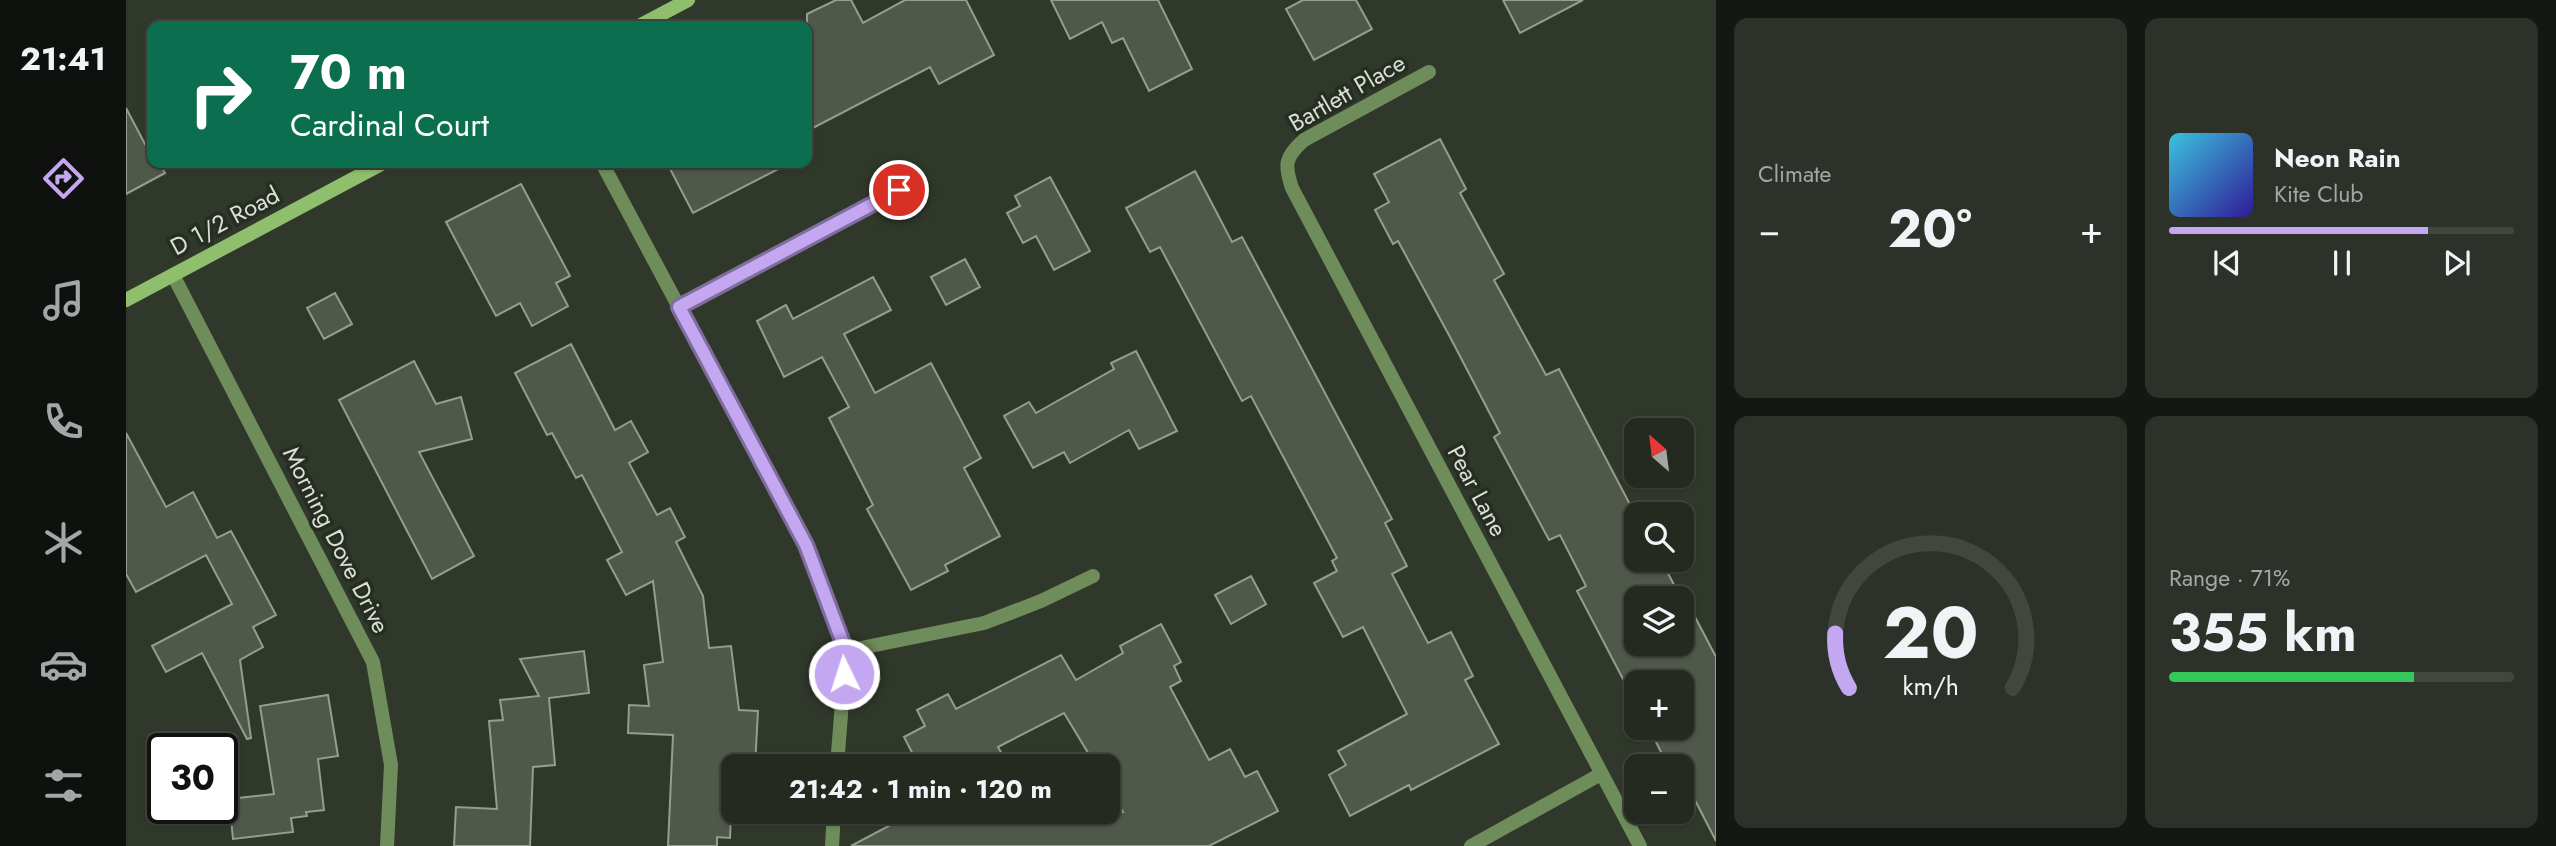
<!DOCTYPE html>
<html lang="en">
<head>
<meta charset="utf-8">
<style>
	body { margin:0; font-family:Jost,sans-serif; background:#2c3229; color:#f1f3f6; height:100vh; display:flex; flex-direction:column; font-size:26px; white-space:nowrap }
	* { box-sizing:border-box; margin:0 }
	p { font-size:23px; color:#a3a7a5 }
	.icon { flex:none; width:38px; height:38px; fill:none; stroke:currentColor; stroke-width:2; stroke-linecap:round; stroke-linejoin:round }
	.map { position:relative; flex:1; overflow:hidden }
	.panel { display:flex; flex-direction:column; gap:18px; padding:18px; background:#141712; width:840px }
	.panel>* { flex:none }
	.banner { position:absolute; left:21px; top:21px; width:665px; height:147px; border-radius:14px; box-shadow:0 2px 5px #0004,0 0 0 2px #41463e; background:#0b6e4f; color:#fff; overflow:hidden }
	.needle { width:46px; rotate:332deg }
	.buttons { position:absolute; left:1498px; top:418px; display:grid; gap:14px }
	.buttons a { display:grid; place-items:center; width:70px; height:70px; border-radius:14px; background:#242a20; box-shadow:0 2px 5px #0004,0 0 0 2px #41463e; font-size:35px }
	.speed { position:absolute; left:21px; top:733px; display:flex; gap:14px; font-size:35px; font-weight:700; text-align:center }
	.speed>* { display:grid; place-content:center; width:91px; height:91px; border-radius:50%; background:#242a20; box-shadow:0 2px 5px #0004,0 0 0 2px #41463e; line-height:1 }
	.speed .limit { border:4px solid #111; border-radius:10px; background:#fff; color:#111 }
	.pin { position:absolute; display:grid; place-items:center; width:60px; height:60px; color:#fff; margin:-30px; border:4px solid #fff; border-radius:50%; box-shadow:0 2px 7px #0007 }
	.me { position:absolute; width:77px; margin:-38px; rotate:356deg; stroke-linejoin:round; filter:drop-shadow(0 0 5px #0008) }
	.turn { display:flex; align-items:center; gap:24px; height:147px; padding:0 28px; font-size:32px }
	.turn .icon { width:91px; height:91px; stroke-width:2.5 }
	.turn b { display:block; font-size:49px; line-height:60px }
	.big { font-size:52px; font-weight:700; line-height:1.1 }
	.panel .card { flex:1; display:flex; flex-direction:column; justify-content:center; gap:10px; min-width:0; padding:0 24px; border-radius:14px; background:#2c3229 }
	.panel .dial { align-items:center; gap:0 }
	.dial svg { height:182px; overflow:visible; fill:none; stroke:#41463e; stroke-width:7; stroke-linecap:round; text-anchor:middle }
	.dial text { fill:#f1f3f6; stroke:none }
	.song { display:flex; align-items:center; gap:21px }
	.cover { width:84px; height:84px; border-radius:10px; background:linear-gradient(135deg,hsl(190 70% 55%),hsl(250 70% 35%)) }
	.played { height:7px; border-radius:4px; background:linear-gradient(90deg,#c4a7f1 75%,#41463e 75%) }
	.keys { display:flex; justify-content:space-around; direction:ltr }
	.heat { display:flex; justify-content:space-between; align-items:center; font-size:38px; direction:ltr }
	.charge { height:10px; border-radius:5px; background:linear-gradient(90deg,#34c759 71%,#41463e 0) }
	.panel .tiles { flex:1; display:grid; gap:18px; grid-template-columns:repeat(2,1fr) }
	.trip { position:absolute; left:595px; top:754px; width:399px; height:70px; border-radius:14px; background:#242a20; box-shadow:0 2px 5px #0004,0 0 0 2px #41463e; font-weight:700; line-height:70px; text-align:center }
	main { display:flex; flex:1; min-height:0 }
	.tabs { display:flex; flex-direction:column; width:126px; justify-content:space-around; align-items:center; background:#0e110d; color:#a3a7a5 }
	.tabs .icon { width:49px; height:49px }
	.tabs .current { color:#c4a7f1 }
	.tabs b { font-size:32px; color:#f1f3f6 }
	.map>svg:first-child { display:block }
	.building { fill:#50584b; stroke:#949d8e; stroke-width:2 }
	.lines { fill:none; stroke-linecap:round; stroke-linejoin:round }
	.street { stroke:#6f8d5a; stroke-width:14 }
	.secondary { stroke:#8fbf6c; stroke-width:14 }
	.route-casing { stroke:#7f6d9d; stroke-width:18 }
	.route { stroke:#c4a7f1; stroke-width:12 }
	.labels { text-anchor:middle; stroke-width:7; stroke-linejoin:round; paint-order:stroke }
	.street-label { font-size:24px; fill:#dadfd7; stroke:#262e21 }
</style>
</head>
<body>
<main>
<nav class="tabs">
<b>21:41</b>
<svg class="icon current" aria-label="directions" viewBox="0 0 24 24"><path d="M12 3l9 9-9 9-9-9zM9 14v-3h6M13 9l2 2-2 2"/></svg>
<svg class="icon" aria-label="music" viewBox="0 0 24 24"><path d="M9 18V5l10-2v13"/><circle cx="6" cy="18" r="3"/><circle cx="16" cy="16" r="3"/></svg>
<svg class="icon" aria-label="phone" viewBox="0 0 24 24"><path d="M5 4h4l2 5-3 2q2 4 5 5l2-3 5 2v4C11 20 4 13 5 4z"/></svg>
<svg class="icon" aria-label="climate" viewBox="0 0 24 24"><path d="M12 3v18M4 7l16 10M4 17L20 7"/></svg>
<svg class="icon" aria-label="car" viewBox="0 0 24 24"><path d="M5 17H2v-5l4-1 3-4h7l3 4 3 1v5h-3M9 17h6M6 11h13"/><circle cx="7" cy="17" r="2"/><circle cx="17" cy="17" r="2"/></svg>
<svg class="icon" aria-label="filters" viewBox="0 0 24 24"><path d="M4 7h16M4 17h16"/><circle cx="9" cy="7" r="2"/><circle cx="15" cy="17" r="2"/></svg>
</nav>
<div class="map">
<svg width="1590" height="846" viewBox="0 0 1590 846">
	<rect width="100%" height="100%" fill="#30382b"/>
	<g class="building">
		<path d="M 710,0 L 725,0 L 737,23 L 779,0 L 840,0 L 868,55 L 813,84 L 804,67 L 681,131 L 681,14 Z"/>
		<path d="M 925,0 L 1032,0 L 1066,69 L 1023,91 L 997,38 L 986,43 L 976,22 L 944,39 Z"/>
		<path d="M 1177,0 L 1230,0 L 1246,29 L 1188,60 L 1160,9 Z"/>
		<path d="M 1377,0 L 1457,0 L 1394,33 Z"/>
		<path d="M 0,108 L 20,146 L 22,145 L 26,152 L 26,163 L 33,163 L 39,173 L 0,194 Z"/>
		<path d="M 1314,139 L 1340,189 L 1334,193 L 1378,274 L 1368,280 L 1420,375 L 1433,369 L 1510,516 L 1510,560 L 1535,560 L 1555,598 L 1510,598 L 1510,644 L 1556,644 L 1556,599 L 1565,617 L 1568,615 L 1590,657 L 1590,841 L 1556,775 L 1556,766 L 1551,766 L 1544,753 L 1537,756 L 1523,728 L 1556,728 L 1556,682 L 1510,682 L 1510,704 L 1451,591 L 1460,586 L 1434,535 L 1423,540 L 1368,437 L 1374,433 L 1324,337 L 1272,241 L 1267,244 L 1249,210 L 1263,202 L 1248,174 Z"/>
		<path d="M 541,163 L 664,163 L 567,213 Z"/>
		<path d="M 1069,171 L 1106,242 L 1116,237 L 1266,519 L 1259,523 L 1281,566 L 1266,574 L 1302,643 L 1325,632 L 1347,676 L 1339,680 L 1373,744 L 1285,790 L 1283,785 L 1224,816 L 1203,775 L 1220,765 L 1212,751 L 1281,714 L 1237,627 L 1217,637 L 1188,583 L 1211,571 L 1206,561 L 1211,558 L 1125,396 L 1116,401 L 1034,247 L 1024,252 L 1000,208 Z"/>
		<path d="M 924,177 L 964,251 L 928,270 L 910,236 L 897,243 L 881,213 L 894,206 L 889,196 Z"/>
		<path d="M 395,184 L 444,276 L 430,283 L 442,306 L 406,326 L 394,303 L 370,316 L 320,222 Z"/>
		<path d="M 839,259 L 854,287 L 820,305 L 805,277 Z"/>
		<path d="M 747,277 L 765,310 L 718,334 L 749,393 L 805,363 L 855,458 L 838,468 L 874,536 L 819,565 L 822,571 L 785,590 L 741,509 L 747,505 L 703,418 L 723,407 L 696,357 L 658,377 L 631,321 L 660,305 L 667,319 Z"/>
		<path d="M 209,293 L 226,324 L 198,339 L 181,308 Z"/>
		<path d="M 445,344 L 489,430 L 505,421 L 522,452 L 503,463 L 531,515 L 544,508 L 559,537 L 550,542 L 577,596 L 583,648 L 605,646 L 613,710 L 632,711 L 629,766 L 607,766 L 604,838 L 591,837 L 591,846 L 542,846 L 547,735 L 502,733 L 503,705 L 523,706 L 518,665 L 537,662 L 527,581 L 500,595 L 481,560 L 496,552 L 456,475 L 450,478 L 426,433 L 421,435 L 389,373 Z"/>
		<path d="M 1010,351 L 1051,431 L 1013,449 L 1003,430 L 944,463 L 938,452 L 907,468 L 878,416 L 903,402 L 910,413 L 988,369 L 985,363 Z"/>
		<path d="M 288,361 L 310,404 L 335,397 L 346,439 L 293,452 L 348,556 L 306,579 L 213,400 Z"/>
		<path d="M 0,433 L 40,507 L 67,492 L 91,538 L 105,531 L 150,615 L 127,627 L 137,647 L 114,660 L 125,738 L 121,739 L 76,653 L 40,672 L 26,646 L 106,604 L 80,555 L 10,592 L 0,574 Z"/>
		<path d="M 1125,576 L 1140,604 L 1105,624 L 1089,595 Z"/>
		<path d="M 1035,624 L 1055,662 L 1048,666 L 1055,681 L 1044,687 L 1083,760 L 1104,749 L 1119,777 L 1131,771 L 1152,811 L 1083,846 L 725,846 L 789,812 L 997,812 L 982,786 L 982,766 L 970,766 L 938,713 L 872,747 L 876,754 L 853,766 L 793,766 L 778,737 L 799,726 L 791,710 L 822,694 L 830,709 L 935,655 L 950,680 L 997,653 L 994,646 Z"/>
		<path d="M 458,651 L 463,693 L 423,698 L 429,765 L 407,767 L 404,846 L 328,846 L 330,807 L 371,809 L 363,721 L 377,720 L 374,700 L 413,696 L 394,659 Z"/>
		<path d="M 202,695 L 212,756 L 192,759 L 198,810 L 180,812 L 181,816 L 165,818 L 167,832 L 107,839 L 103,799 L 148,794 L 134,706 Z"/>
	</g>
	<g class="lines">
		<g class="street">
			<path d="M 1303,72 L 1178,140 C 1159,157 1158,164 1166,188 L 1514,846"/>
			<path d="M 476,163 L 680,545 L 720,651 L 711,766"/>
			<path d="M 47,275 L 247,662 L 265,765 L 261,846"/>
			<path d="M 553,307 L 773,190"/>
			<path d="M 720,651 L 858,623 L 915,601 L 967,576"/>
			<path d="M 706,846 L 708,812"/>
			<path d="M 1345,846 L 1475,774"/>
		</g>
		<g class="secondary">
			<path d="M 513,26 L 562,0"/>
			<path d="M 0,300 L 257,163"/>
		</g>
	</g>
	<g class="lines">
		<defs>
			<path id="route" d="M 718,674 L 720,651 L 680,545 L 553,307 L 773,190"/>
		</defs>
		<use href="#route" class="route-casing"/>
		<use href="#route" class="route"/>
	</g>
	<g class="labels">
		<g class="street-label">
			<text transform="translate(1221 93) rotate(-30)" y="8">Bartlett Place</text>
			<text transform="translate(99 221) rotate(-28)" y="8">D 1/2 Road</text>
			<text transform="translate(1351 491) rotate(62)" y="8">Pear Lane</text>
			<text transform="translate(210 540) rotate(63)" y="8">Morning Dove Drive</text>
		</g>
	</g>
</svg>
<div class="buttons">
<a><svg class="needle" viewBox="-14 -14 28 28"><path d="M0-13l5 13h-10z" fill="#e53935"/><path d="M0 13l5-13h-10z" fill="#a3a7a5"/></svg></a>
<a><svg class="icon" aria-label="search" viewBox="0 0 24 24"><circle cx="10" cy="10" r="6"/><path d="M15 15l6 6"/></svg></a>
<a><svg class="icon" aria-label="layers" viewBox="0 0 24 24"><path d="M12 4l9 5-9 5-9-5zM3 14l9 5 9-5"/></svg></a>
<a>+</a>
<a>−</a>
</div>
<div class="speed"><div class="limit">30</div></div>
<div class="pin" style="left:773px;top:190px;background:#d93025"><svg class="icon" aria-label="arrive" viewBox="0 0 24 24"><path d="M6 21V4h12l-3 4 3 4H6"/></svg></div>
<svg class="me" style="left:718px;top:674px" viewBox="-20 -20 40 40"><circle r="17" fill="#c4a7f1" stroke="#fff" stroke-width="3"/><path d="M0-11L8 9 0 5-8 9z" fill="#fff"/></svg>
<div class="trip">21:42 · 1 min · 120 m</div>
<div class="banner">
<div class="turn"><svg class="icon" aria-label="right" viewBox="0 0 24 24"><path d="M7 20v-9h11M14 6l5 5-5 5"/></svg><div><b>70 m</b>Cardinal Court</div></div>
</div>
</div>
<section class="panel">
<div class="tiles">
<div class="card"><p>Climate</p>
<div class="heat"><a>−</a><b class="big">20°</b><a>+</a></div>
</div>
<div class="card">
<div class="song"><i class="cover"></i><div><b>Neon Rain</b><p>Kite Club</p></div></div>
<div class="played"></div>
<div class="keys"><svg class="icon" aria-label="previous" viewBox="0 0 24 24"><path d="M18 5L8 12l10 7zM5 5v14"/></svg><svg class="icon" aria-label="pause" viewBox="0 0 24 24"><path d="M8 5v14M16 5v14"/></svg><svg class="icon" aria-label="next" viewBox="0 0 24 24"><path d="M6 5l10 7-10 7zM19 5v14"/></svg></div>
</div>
<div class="card dial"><svg viewBox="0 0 100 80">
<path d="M14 69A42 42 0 1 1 86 69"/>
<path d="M14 69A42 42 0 0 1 8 45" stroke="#c4a7f1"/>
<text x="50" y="56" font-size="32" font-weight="700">20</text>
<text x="50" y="72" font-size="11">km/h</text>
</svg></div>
<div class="card"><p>Range · 71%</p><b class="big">355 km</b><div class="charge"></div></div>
</div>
</section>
</main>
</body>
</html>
